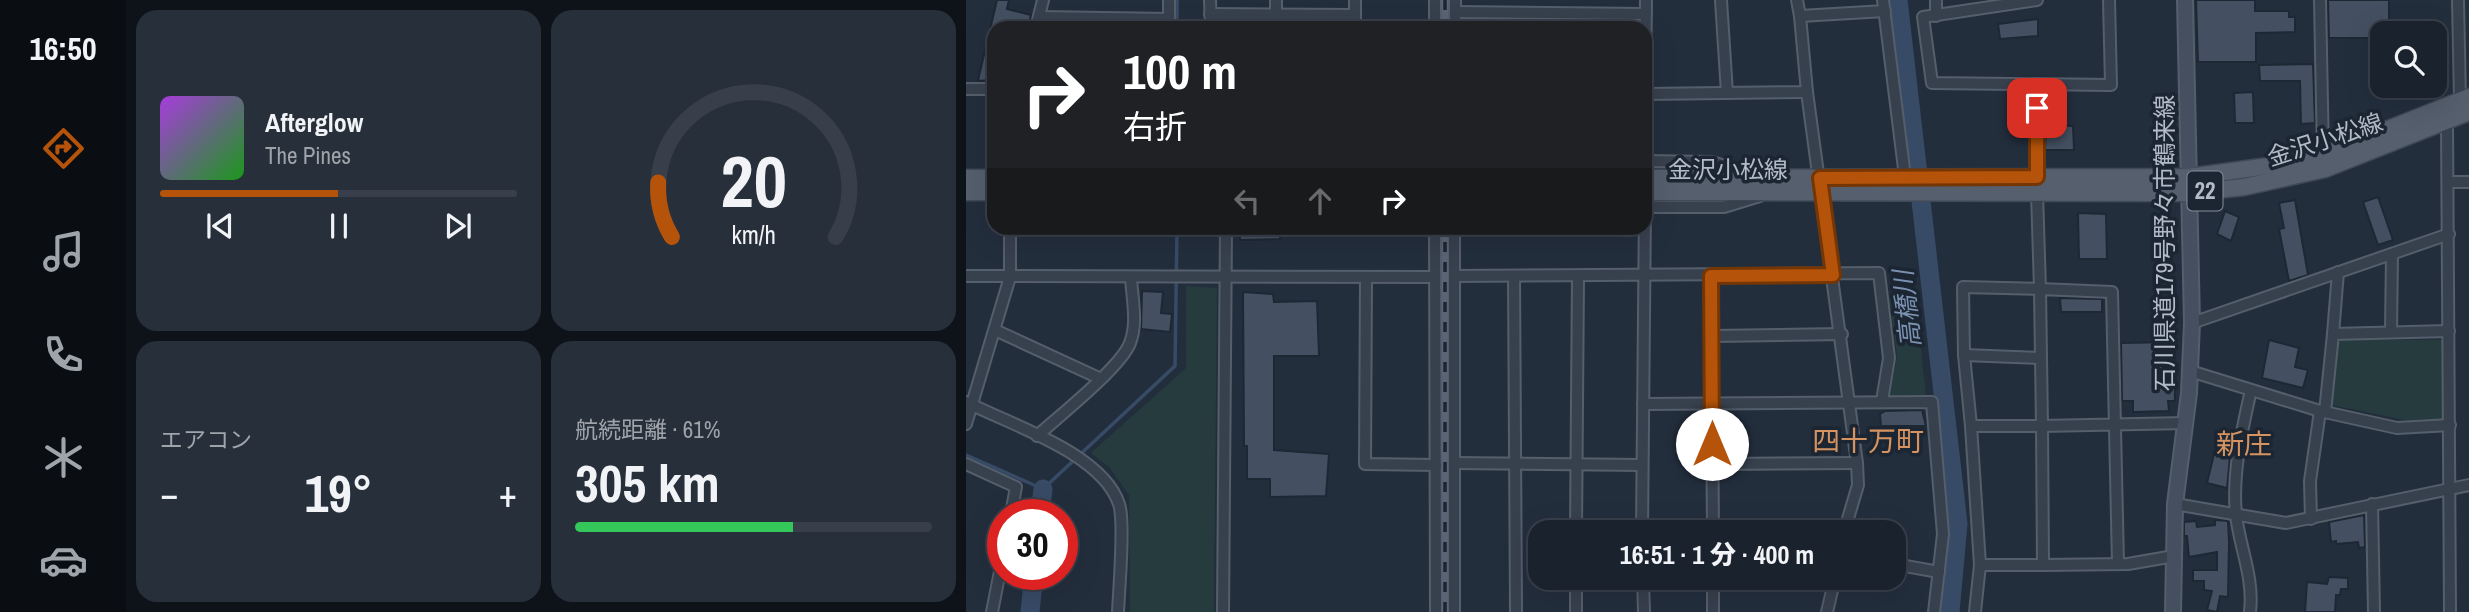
<!DOCTYPE html>
<html lang="ja">
<head>
<meta charset="utf-8">
<style>
	body { margin:0; font-family:"Archivo Narrow","Noto Sans JP",sans-serif; background:#272f3a; color:#f1f3f6; height:100vh; display:flex; flex-direction:column; font-size:26px; white-space:nowrap }
	* { box-sizing:border-box; margin:0 }
	p { font-size:23px; color:#9fa4aa }
	.icon { flex:none; width:38px; height:38px; fill:none; stroke:currentColor; stroke-width:2; stroke-linecap:round; stroke-linejoin:round }
	.map { position:relative; flex:1; overflow:hidden }
	.drawer { display:flex; flex-direction:column; gap:10px; padding:10px; background:#0e1319; width:840px }
	.drawer>* { flex:none }
	.hud { position:absolute; left:21px; top:21px; width:665px; height:214px; border-radius:21px; box-shadow:0 7px 28px #0002,0 0 0 2px #383f4a; background:#202124; color:#fff; overflow:hidden }
	.tools { position:absolute; left:1404px; top:21px; display:grid; gap:14px }
	.tools a { display:grid; place-items:center; width:77px; height:77px; border-radius:14px; background:#1a222e; box-shadow:0 7px 28px #0002,0 0 0 2px #383f4a; font-size:35px }
	.speed { position:absolute; left:21px; top:499px; display:flex; gap:14px; font-size:35px; font-weight:700; text-align:center }
	.speed>* { display:grid; place-content:center; width:91px; height:91px; border-radius:50%; background:#1a222e; box-shadow:0 7px 28px #0002,0 0 0 2px #383f4a; line-height:1 }
	.speed .limit { border:10px solid #d22; background:#fff; color:#111 }
	.pin { position:absolute; display:grid; place-items:center; width:60px; height:60px; color:#fff; margin:-30px; border-radius:14px; box-shadow:0 4px 10px #0006 }
	.me { position:absolute; width:77px; margin:-38px; rotate:0deg; stroke-linejoin:round; filter:drop-shadow(0 0 5px #0008) }
	.turn { display:flex; align-items:center; gap:24px; height:147px; padding:0 21px; font-size:32px }
	.turn .icon { width:91px; height:91px; stroke-width:2.5 }
	.turn b { display:block; font-size:49px; line-height:60px }
	.lanes { display:flex; align-items:center; height:66px; padding:0 21px; background:#0003; justify-content:center; gap:35px; direction:ltr }
	.lanes .off { opacity:.35 }
	.big { font-size:52px; font-weight:800; line-height:1.1 }
	.drawer .widget { flex:1; display:flex; flex-direction:column; justify-content:center; gap:10px; min-width:0; padding:0 24px; border-radius:21px; background:#272f3a }
	.drawer .dial { align-items:center; gap:0 }
	.dial svg { height:182px; overflow:visible; fill:none; stroke:#383f4a; stroke-width:7; stroke-linecap:round; text-anchor:middle }
	.dial text { fill:#f1f3f6; stroke:none }
	.song { display:flex; align-items:center; gap:21px }
	.cover { width:84px; height:84px; border-radius:10px; background:linear-gradient(135deg,hsl(280 70% 55%),hsl(120 70% 35%)) }
	.played { height:7px; border-radius:4px; background:linear-gradient(90deg,#b45309 50%,#383f4a 50%) }
	.keys { display:flex; justify-content:space-around; direction:ltr }
	.heat { display:flex; justify-content:space-between; align-items:center; font-size:38px; direction:ltr }
	.charge { height:10px; border-radius:5px; background:linear-gradient(90deg,#34c759 61%,#383f4a 0) }
	.drawer .tiles { flex:1; display:grid; gap:10px; grid-template-columns:repeat(2,1fr) }
	.trip { position:absolute; left:562px; top:520px; width:378px; height:70px; border-radius:21px; background:#1a222e; box-shadow:0 7px 28px #0002,0 0 0 2px #383f4a; font-weight:800; line-height:70px; text-align:center }
	main { display:flex; flex:1; min-height:0 }
	.dock { display:flex; flex-direction:column; width:126px; justify-content:space-around; align-items:center; background:#0a0e12; color:#9fa4aa }
	.dock .icon { width:49px; height:49px }
	.dock .current { color:#b45309 }
	.dock b { font-size:32px; color:#f1f3f6 }
	.map>svg:first-child { display:block }
	.green { fill:#253b3e }
	.lines { fill:none; stroke-linecap:round; stroke-linejoin:round }
	.stream { stroke:#384b66; stroke-width:3.5 }
	.river { stroke:#384b66; stroke-width:19 }
	.building { fill:#445061; stroke:#1e2734; stroke-width:2 }
	.street-casing { stroke:#555e6b; stroke-width:14 }
	.secondary-casing { stroke:#555e6b; stroke-width:18 }
	.primary-casing { stroke:#404956; stroke-width:19 }
	.street { stroke:#37404d; stroke-width:10 }
	.secondary { stroke:#454f60; stroke-width:14 }
	.primary { stroke:#555f6d; stroke-width:16 }
	.rail-casing { stroke:#596474; stroke-width:6 }
	.rail { stroke:#1c2532; stroke-width:3.5; stroke-dasharray:10; stroke-linecap:butt }
	.route-casing { stroke:#753606; stroke-width:18 }
	.route { stroke:#b45309; stroke-width:12 }
	.labels { text-anchor:middle; stroke-width:7; stroke-linejoin:round; paint-order:stroke }
	.shield { fill:#1c2532; stroke:#868e9b; stroke-width:2 }
	.shield-label { font-size:23px; font-weight:bold; fill:#b3bbc8 }
	.street-label { font-size:24px; fill:#b3bbc8; stroke:#1c2532 }
	.water-label { font-size:26px; font-style:italic; fill:#7a91b0; stroke:#1c2532 }
	.quarter-label { font-size:28px; fill:#d59361; stroke:#1c2532 }
</style>
</head>
<body>
<main>
<nav class="dock">
<b>16:50</b>
<svg class="icon current" aria-label="directions" viewBox="0 0 24 24"><path d="M12 3l9 9-9 9-9-9zM9 14v-3h6M13 9l2 2-2 2"/></svg>
<svg class="icon" aria-label="music" viewBox="0 0 24 24"><path d="M9 18V5l10-2v13"/><circle cx="6" cy="18" r="3"/><circle cx="16" cy="16" r="3"/></svg>
<svg class="icon" aria-label="phone" viewBox="0 0 24 24"><path d="M5 4h4l2 5-3 2q2 4 5 5l2-3 5 2v4C11 20 4 13 5 4z"/></svg>
<svg class="icon" aria-label="climate" viewBox="0 0 24 24"><path d="M12 3v18M4 7l16 10M4 17L20 7"/></svg>
<svg class="icon" aria-label="car" viewBox="0 0 24 24"><path d="M5 17H2v-5l4-1 3-4h7l3 4 3 1v5h-3M9 17h6M6 11h13"/><circle cx="7" cy="17" r="2"/><circle cx="17" cy="17" r="2"/></svg>
</nav>
<section class="drawer">
<div class="tiles">
<div class="widget">
<div class="song"><i class="cover"></i><div><b>Afterglow</b><p>The Pines</p></div></div>
<div class="played"></div>
<div class="keys"><svg class="icon" aria-label="previous" viewBox="0 0 24 24"><path d="M18 5L8 12l10 7zM5 5v14"/></svg><svg class="icon" aria-label="pause" viewBox="0 0 24 24"><path d="M8 5v14M16 5v14"/></svg><svg class="icon" aria-label="next" viewBox="0 0 24 24"><path d="M6 5l10 7-10 7zM19 5v14"/></svg></div>
</div>
<div class="widget dial"><svg viewBox="0 0 100 80">
<path d="M14 69A42 42 0 1 1 86 69"/>
<path d="M14 69A42 42 0 0 1 8 45" stroke="#b45309"/>
<text x="50" y="56" font-size="32" font-weight="700">20</text>
<text x="50" y="72" font-size="11">km/h</text>
</svg></div>
<div class="widget"><p>エアコン</p>
<div class="heat"><a>−</a><b class="big">19°</b><a>+</a></div>
</div>
<div class="widget"><p>航続距離 · 61%</p><b class="big">305 km</b><div class="charge"></div></div>
</div>
</section>
<div class="map">
<svg width="1503" height="612" viewBox="0 0 1503 612">
	<rect width="100%" height="100%" fill="#232e3d"/>
	<g class="green">
		<path d="M 220,286 L 251,288 L 248,612 L 164,612 L 163,495 L 143,467 L 125,453 L 220,368 Z"/>
		<path d="M 949,294 L 960,395 L 924,395 L 931,356 L 923,296 Z"/>
		<path d="M 1371,340 L 1476,340 L 1476,419 L 1439,420 L 1366,405 Z"/>
	</g>
	<g class="lines">
		<g class="stream">
			<path d="M 211,0 L 211,28"/>
			<path d="M 0,455 L 77,489 L 209,366 L 211,228"/>
		</g>
		<g class="river">
			<path d="M 932,0 L 992,524 L 984,612"/>
			<path d="M 74,514 L 77,489"/>
			<path d="M 64,612 L 68,574"/>
		</g>
	</g>
	<g class="building">
		<path d="M 31,0 L 43,0 L 41,9 L 65,15 L 62,28 L 28,28 L 28,79 L 15,81 L 12,80 Z"/>
		<path d="M 1230,0 L 1289,0 L 1289,11 L 1323,11 L 1323,17 L 1329,17 L 1329,32 L 1290,33 L 1290,62 L 1232,62 Z"/>
		<path d="M 1362,0 L 1423,0 L 1423,33 L 1416,33 L 1416,38 L 1363,38 Z"/>
		<path d="M 1072,19 L 1072,36 L 1034,39 L 1032,24 Z"/>
		<path d="M 1347,64 L 1349,123 L 1335,124 L 1334,81 L 1294,81 L 1293,65 Z"/>
		<path d="M 1287,92 L 1288,123 L 1269,123 L 1268,93 Z"/>
		<path d="M 1080,125 L 1107,126 L 1108,150 L 1079,150 Z"/>
		<path d="M 1412,197 L 1427,240 L 1412,245 L 1397,202 Z"/>
		<path d="M 1329,200 L 1342,275 L 1323,281 L 1313,229 L 1318,228 L 1313,203 Z"/>
		<path d="M 1259,211 L 1273,217 L 1265,241 L 1251,234 Z"/>
		<path d="M 1112,213 L 1140,214 L 1141,259 L 1113,259 Z"/>
		<path d="M 274,228 L 314,228 L 314,239 L 274,240 Z"/>
		<path d="M 176,291 L 197,292 L 195,313 L 206,314 L 204,332 L 175,329 Z"/>
		<path d="M 277,292 L 307,294 L 308,302 L 351,301 L 353,356 L 308,356 L 308,450 L 363,454 L 360,496 L 304,497 L 304,479 L 281,479 L 281,446 L 278,446 Z"/>
		<path d="M 1094,298 L 1136,299 L 1136,312 L 1095,312 Z"/>
		<path d="M 1303,340 L 1333,348 L 1329,367 L 1342,370 L 1337,388 L 1296,378 Z"/>
		<path d="M 1208,342 L 1209,401 L 1202,401 L 1203,411 L 1167,412 L 1167,401 L 1156,401 L 1155,343 Z"/>
		<path d="M 956,410 L 960,426 L 915,426 L 914,414 L 919,411 Z"/>
		<path d="M 1248,454 L 1264,457 L 1261,488 L 1241,483 Z"/>
		<path d="M 1398,515 L 1399,547 L 1393,548 L 1392,542 L 1370,544 L 1370,541 L 1365,542 L 1363,522 Z"/>
		<path d="M 1249,520 L 1262,521 L 1263,542 L 1262,597 L 1254,596 L 1251,612 L 1241,610 L 1246,591 L 1238,590 L 1238,581 L 1227,581 L 1227,570 L 1251,570 L 1251,552 L 1223,557 L 1221,536 L 1218,536 L 1218,522 L 1230,521 L 1231,527 L 1249,525 Z"/>
		<path d="M 1363,577 L 1382,578 L 1382,589 L 1375,589 L 1374,595 L 1370,595 L 1369,612 L 1339,612 L 1341,582 L 1361,584 Z"/>
	</g>
	<g class="lines">
		<defs>
			<g id="street">
				<path d="M 203,0 L 203,28"/>
				<path d="M 244,0 L 245,28"/>
				<path d="M 310,0 L 310,14"/>
				<path d="M 489,0 L 489,28"/>
				<path d="M 755,0 L 761,93"/>
				<path d="M 831,0 L 834,16"/>
				<path d="M 917,0 L 939,177"/>
				<path d="M 970,0 L 970,16"/>
				<path d="M 1071,0 L 957,17 L 966,83 L 1145,85 L 1143,0"/>
				<path d="M 1354,0 L 1357,155"/>
				<path d="M 1492,0 L 1494,101"/>
				<path d="M 489,12 L 680,14"/>
				<path d="M 244,14 L 389,15"/>
				<path d="M 73,17 L 203,19"/>
				<path d="M 70,28 L 77,0"/>
				<path d="M 389,28 L 389,0"/>
				<path d="M 469,28 L 469,0"/>
				<path d="M 1070,85 L 1071,177"/>
				<path d="M 0,89 L 28,89"/>
				<path d="M 841,92 L 891,463 L 892,485 L 878,532"/>
				<path d="M 679,94 L 680,0"/>
				<path d="M 679,121 L 679,94 L 841,92 L 834,16 L 919,11"/>
				<path d="M 1481,121 L 1484,612"/>
				<path d="M 679,161 L 746,162 L 786,175"/>
				<path d="M 1483,182 L 1503,182"/>
				<path d="M 1071,193 L 1074,289 L 997,287 L 998,355 L 1005,426 L 1076,426 L 1077,565 L 1162,564 L 1208,556"/>
				<path d="M 679,207 L 758,207 L 794,196"/>
				<path d="M 469,228 L 470,612"/>
				<path d="M 0,276 L 469,277"/>
				<path d="M 488,276 L 913,273 L 923,358 L 916,401"/>
				<path d="M 548,276 L 550,612"/>
				<path d="M 745,276 L 747,532"/>
				<path d="M 400,277 L 399,464 L 470,465"/>
				<path d="M 1226,323 L 1483,234"/>
				<path d="M 29,330 L 133,378"/>
				<path d="M 1425,332 L 1426,254"/>
				<path d="M 1367,334 L 1372,272"/>
				<path d="M 746,336 L 876,334"/>
				<path d="M 998,355 L 1075,358"/>
				<path d="M 1224,371 L 1354,411 L 1431,428 L 1484,425"/>
				<path d="M 0,402 C 45,425 136,453 153,504 C 159,521 153,590 152,612"/>
				<path d="M 677,404 L 966,402 L 977,534 L 968,612"/>
				<path d="M 1359,412 L 1367,334 L 1483,331"/>
				<path d="M 0,424 L 44,277 L 44,228"/>
				<path d="M 1005,426 L 1014,565 L 1077,565"/>
				<path d="M 71,436 C 93,416 155,367 164,343 C 172,323 166,298 165,277"/>
				<path d="M 488,463 L 676,465"/>
				<path d="M 0,464 L 50,487 L 45,514"/>
				<path d="M 746,464 L 891,463"/>
				<path d="M 1209,504 L 1320,523 L 1503,485"/>
				<path d="M 1406,504 L 1408,612"/>
				<path d="M 1345,519 L 1344,481 L 1354,411"/>
				<path d="M 747,530 L 879,526"/>
				<path d="M 610,532 L 612,276"/>
				<path d="M 676,532 L 679,207"/>
				<path d="M 928,564 L 973,572"/>
				<path d="M 1152,564 L 1146,292 L 1074,289 L 1076,426 L 1220,423"/>
				<path d="M 677,578 L 678,612"/>
				<path d="M 747,578 L 747,612"/>
				<path d="M 26,612 L 37,556"/>
				<path d="M 257,612 L 260,228"/>
				<path d="M 488,612 L 488,228"/>
				<path d="M 610,612 L 610,578"/>
				<path d="M 861,612 L 869,578"/>
				<path d="M 1009,612 L 1014,565"/>
				<path d="M 1284,612 C 1288,577 1274,549 1270,515 C 1266,473 1276,430 1285,390"/>
			</g>
			<path id="secondary" d="M 1207,612 L 1209,504 L 1223,393 L 1226,323 L 1219,0"/>
			<g id="primary">
				<path d="M 0,178 L 28,178"/>
				<path d="M 679,178 L 1223,177 L 1324,163 L 1357,155 L 1503,97"/>
				<path d="M 0,192 L 28,192"/>
				<path d="M 679,192 L 1222,193 L 1278,187 L 1359,169 L 1503,112"/>
			</g>
		</defs>
		<use href="#street" class="street-casing"/>
		<use href="#secondary" class="secondary-casing"/>
		<use href="#primary" class="primary-casing"/>
		<use href="#street" class="street"/>
		<use href="#secondary" class="secondary"/>
		<use href="#primary" class="primary"/>
		<defs>
			<g id="rail">
				<path d="M 479,0 L 479,28"/>
				<path d="M 479,612 L 479,228"/>
			</g>
		</defs>
		<use href="#rail" class="rail-casing"/>
		<use href="#rail" class="rail"/>
	</g>
	<g class="lines">
		<defs>
			<path id="route" d="M 746,444 L 745,276 L 867,275 L 854,178 L 1071,177 L 1071,108"/>
		</defs>
		<use href="#route" class="route-casing"/>
		<use href="#route" class="route"/>
	</g>
	<g class="labels">
		<rect class="shield" x="1221.5" y="171.5" width="35" height="39" rx="5"/>
		<g class="shield-label">
			<text x="1239" y="199">22</text>
		</g>
		<g class="street-label">
			<text transform="translate(1359 140) rotate(-18)" y="8">金沢小松線</text>
			<text x="762" y="178">金沢小松線</text>
			<text transform="translate(1199 243) rotate(-90)" y="8">石川県道179号野々市鶴来線</text>
		</g>
		<g class="water-label">
			<text transform="translate(941 309) rotate(-96)" y="9">高橋川</text>
		</g>
		<g class="quarter-label">
			<text x="902" y="451">四十万町</text>
			<text x="1278" y="454">新庄</text>
		</g>
	</g>
</svg>
<div class="tools">
<a><svg class="icon" aria-label="search" viewBox="0 0 24 24"><circle cx="10" cy="10" r="6"/><path d="M15 15l6 6"/></svg></a>
</div>
<div class="speed"><div class="limit">30</div></div>
<div class="pin" style="left:1071px;top:108px;background:#d93025"><svg class="icon" aria-label="arrive" viewBox="0 0 24 24"><path d="M6 21V4h12l-3 4 3 4H6"/></svg></div>
<svg class="me" style="left:746px;top:444px" viewBox="-20 -20 40 40"><circle r="19" fill="#fff"/><path d="M0-13L10 11 0 6-10 11z" fill="#b45309"/></svg>
<div class="trip">16:51 · 1 分 · 400 m</div>
<div class="hud">
<div class="turn"><svg class="icon" aria-label="right" viewBox="0 0 24 24"><path d="M7 20v-9h11M14 6l5 5-5 5"/></svg><div><b>100 m</b>右折</div></div>
<div class="lanes"><svg class="icon off" aria-label="left" viewBox="0 0 24 24"><path d="M17 20v-9H6M10 6l-5 5 5 5"/></svg><svg class="icon off" aria-label="ahead" viewBox="0 0 24 24"><path d="M12 20V5M6 11l6-6 6 6"/></svg><svg class="icon" aria-label="right" viewBox="0 0 24 24"><path d="M7 20v-9h11M14 6l5 5-5 5"/></svg></div>
</div>
</div>
</main>
</body>
</html>
